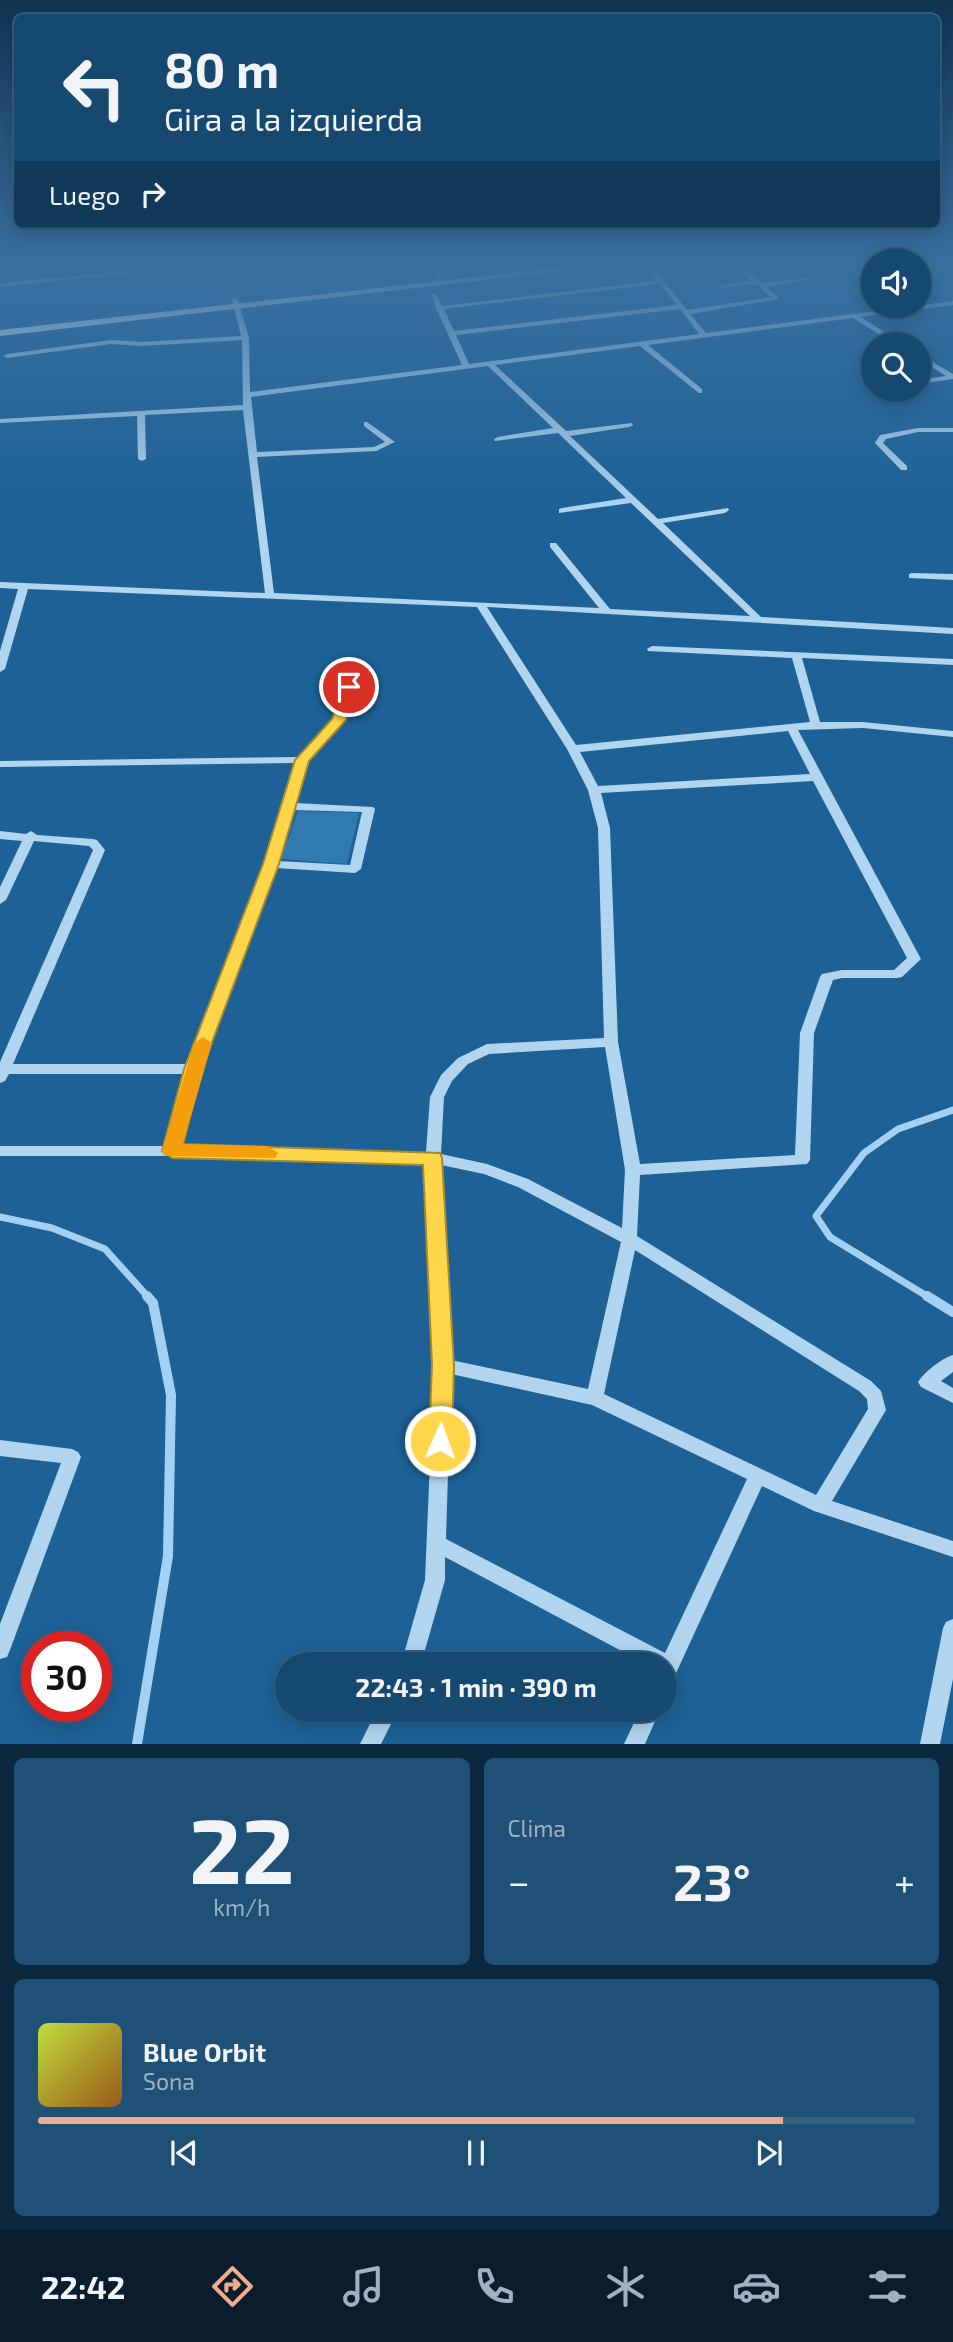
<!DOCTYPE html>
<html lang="es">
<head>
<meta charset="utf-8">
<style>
	body { margin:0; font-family:"Exo 2",sans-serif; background:#1f5075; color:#f1f3f6; height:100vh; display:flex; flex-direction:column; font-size:26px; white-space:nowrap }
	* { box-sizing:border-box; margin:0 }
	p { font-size:23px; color:#9eb2c3 }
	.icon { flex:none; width:38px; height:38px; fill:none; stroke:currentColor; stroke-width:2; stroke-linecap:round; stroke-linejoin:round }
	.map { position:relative; height:1744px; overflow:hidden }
	.panel { display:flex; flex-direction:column; gap:14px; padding:14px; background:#0c283e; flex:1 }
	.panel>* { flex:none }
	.top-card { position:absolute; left:14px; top:14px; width:926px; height:214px; border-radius:10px; box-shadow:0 4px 18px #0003,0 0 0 2px #356183; background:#164970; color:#f1f3f6; overflow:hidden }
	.tools { position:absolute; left:861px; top:248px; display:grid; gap:14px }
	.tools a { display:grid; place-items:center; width:70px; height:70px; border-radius:50%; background:#164970; box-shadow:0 4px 18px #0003,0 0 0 2px #356183; font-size:35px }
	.speed { position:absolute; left:21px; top:1631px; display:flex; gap:14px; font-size:35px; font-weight:700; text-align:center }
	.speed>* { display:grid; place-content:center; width:91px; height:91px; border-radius:50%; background:#164970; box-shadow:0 4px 18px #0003,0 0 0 2px #356183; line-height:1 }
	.speed .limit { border:10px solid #d22; background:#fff; color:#111 }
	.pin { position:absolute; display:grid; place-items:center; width:60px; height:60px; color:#fff; margin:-30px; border:4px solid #fff; border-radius:50%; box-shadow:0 2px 7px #0007 }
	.me { position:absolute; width:77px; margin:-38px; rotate:2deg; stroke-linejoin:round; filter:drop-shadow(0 0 5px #0008) }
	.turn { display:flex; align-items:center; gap:24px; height:147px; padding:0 35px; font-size:32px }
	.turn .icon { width:91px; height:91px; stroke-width:2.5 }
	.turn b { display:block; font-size:49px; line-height:60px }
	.then { display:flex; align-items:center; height:66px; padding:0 35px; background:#0003; gap:14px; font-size:26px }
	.big { font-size:52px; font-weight:700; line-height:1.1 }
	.panel .widget { flex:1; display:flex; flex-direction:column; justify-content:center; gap:10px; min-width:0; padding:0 24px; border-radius:10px; background:#1f5075 }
	.panel .dial { align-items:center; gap:0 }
	.dial b { font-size:91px; line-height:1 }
	.song { display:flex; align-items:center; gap:21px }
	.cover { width:84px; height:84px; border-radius:10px; background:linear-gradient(135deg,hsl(70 70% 55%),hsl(30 70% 35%)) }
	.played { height:7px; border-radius:4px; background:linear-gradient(90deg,#eead8d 85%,#356183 85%) }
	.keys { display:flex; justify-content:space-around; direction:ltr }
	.heat { display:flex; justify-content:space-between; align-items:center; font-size:38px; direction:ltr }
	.panel .tiles { flex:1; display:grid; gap:14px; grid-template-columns:1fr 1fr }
	.widget:last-child { grid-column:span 2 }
	.trip { position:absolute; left:275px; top:1652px; width:402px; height:70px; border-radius:35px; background:#164970; box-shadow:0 4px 18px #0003,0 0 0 2px #356183; font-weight:700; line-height:70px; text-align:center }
	.tabs { display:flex; height:112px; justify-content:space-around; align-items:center; background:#091d2d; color:#9eb2c3 }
	.tabs .icon { width:49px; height:49px }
	.tabs .active { color:#eead8d }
	.tabs b { font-size:32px; color:#f1f3f6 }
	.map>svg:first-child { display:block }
	.green { fill:#2e7ab1 }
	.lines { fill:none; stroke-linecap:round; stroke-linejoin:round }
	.stream-far1 { stroke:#a4d1f1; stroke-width:7 }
	.stream { stroke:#a4d1f1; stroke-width:10 }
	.minor { fill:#b1d5ef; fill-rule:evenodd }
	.major { fill:#f9fcff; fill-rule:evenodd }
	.route { fill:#ffd54a; stroke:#a68a30; stroke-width:2 }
	.slow { fill:#f59e0b }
</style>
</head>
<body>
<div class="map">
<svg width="953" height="1744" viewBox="0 0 953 1744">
	<rect width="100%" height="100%" fill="#1d6196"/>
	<path class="green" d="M 298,811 L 359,813 L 347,864 L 281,859 Z"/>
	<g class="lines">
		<g class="stream-far1">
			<path d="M 0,1217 L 52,1228 L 105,1249 L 149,1298"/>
			<path d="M 930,1298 L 830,1237 L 816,1216 L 864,1153 L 898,1129 L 953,1110"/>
		</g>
		<g class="stream">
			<path d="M 927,1296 L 953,1312"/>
			<path d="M 137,1744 L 168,1556 L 171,1395 L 153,1303 L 147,1296"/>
		</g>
		<g class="minor">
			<path d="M 155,268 L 184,268 L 0,287 L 0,283 Z"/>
			<path d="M 204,268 L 266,268 L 231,273 Z"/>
			<path d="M 431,268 L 437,268 L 445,285 L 441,285 Z"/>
			<path d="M 647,268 L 654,268 L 687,310 L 771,297 L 756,284 L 722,288 L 719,286 L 751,281 L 742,272 L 749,268 L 759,268 L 750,273 L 762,283 L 806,278 L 809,280 L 766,287 L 778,297 L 778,299 L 690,314 L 706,333 L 953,301 L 953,305 L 861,317 L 904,345 L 896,345 L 853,318 L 648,345 L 702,389 L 702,393 L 699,393 L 640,346 L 495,365 L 566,431 L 632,423 L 633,425 L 629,427 L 570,436 L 658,519 L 728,508 L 729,510 L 725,513 L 663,523 L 761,617 L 953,628 L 953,634 L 487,607 L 576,745 L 810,722 L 792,658 L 648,651 L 647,649 L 652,646 L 953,659 L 953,665 L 802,658 L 820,722 L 863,722 L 953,731 L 953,737 L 863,728 L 798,730 L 921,959 L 902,977 L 897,978 L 842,978 L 833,980 L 814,1033 L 810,1160 L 807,1164 L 640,1175 L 637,1236 L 871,1381 L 881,1391 L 886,1410 L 832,1501 L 953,1541 L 953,1557 L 814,1511 L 762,1486 L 672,1682 L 665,1685 L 665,1664 L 646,1664 L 445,1557 L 445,1580 L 421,1664 L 401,1664 L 425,1580 L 434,1365 L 426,1163 L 171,1156 L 0,1156 L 0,1146 L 165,1146 L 185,1074 L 9,1074 L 5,1081 L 0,1083 L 0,1062 L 93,850 L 89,846 L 34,841 L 6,900 L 0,904 L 0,887 L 22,841 L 0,839 L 0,831 L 26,834 L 31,831 L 37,835 L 93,839 L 97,840 L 105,850 L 13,1064 L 188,1064 L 265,864 L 295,763 L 0,767 L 0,761 L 299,757 L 334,719 L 345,685 L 349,684 L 354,687 L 344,720 L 307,761 L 295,803 L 373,807 L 375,809 L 361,869 L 355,873 L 276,868 L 200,1069 L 180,1146 L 426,1152 L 430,1097 L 441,1075 L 458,1058 L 487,1044 L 604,1038 L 598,828 L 588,790 L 567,749 L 477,607 L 28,589 L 5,669 L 0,672 L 0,651 L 18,589 L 0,588 L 0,582 L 265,593 L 243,410 L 145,415 L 146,459 L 142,461 L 138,459 L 137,416 L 0,423 L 0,419 L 243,405 L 242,340 L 142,346 L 111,344 L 7,358 L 3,356 L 7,354 L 111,340 L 142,342 L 241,336 L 232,300 L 235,298 L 238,300 L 249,338 L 250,392 L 462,365 L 436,308 L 432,294 L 436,294 L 442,306 L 657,281 ZM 660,284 L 677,305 L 454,331 L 444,309 ZM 680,309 L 699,334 L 469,364 L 456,335 ZM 488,366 L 553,428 L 498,437 L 494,439 L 495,441 L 558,433 L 626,498 L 562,508 L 559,509 L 559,513 L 631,503 L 750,616 L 610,609 L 556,543 L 550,543 L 550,547 L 599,608 L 274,593 L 257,457 L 376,451 L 395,442 L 367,422 L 364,422 L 364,426 L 385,442 L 374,447 L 257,452 L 251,397 ZM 788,731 L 810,774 L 598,786 L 580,752 ZM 813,781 L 907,958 L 894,970 L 842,970 L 822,974 L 820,977 L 800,1033 L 795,1155 L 640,1164 L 618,1042 L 610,828 L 601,793 ZM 293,810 L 362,812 L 350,865 L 278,861 ZM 605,1047 L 625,1170 L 622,1228 L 528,1179 L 487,1164 L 441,1154 L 444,1097 L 452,1081 L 468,1064 L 489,1054 ZM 441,1165 L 484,1174 L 518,1187 L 621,1242 L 588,1389 L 451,1360 ZM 635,1250 L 859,1391 L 867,1399 L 868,1409 L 816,1495 L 604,1394 ZM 451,1374 L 592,1405 L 747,1479 L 665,1653 L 446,1539 Z"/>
			<path d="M 847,268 L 855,268 L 873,279 L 873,284 Z"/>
			<path d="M 919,354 L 953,374 L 953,379 L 919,384 L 919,380 L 946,376 L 919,359 Z"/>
			<path d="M 918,428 L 953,428 L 953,432 L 918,432 L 886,439 L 883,443 L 907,466 L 907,470 L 901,470 L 875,443 L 880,435 Z"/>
			<path d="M 912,573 L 953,574 L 953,580 L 909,578 L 909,574 Z"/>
			<path d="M 953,1355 L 953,1372 L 941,1381 L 953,1388 L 953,1403 L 921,1387 L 918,1382 C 925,1371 941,1359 953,1355 Z"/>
			<path d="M 0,1440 L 72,1449 L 78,1452 L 81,1457 L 10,1650 L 7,1657 L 0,1659 L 0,1624 L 61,1463 L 0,1456 Z"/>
			<path d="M 953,1619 L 953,1679 L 940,1744 L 920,1744 L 943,1628 L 946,1622 Z"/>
			<path d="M 377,1710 L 398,1710 L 381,1744 L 360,1744 Z"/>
			<path d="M 640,1710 L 660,1710 L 645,1744 L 624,1744 Z"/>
		</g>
		<path class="major" d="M 555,268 L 588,268 L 0,336 L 0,330 Z"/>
	</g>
	<linearGradient id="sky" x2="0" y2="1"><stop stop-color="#103552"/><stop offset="0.52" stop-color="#3a70a0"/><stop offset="1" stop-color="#3a70a0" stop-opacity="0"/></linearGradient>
	<rect width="953" height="513" fill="url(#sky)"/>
	<path class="route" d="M 349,683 L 356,687 L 346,720 L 309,761 L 279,864 L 202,1069 L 183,1144 L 440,1153 L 442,1158 L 454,1365 L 452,1441 L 448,1448 L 440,1451 L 432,1448 L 429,1441 L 432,1365 L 423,1165 L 172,1158 L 162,1151 L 184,1069 L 263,864 L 295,760 L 332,719 L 343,687 Z"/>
	<path class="slow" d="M 203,1037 L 212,1043 L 183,1144 L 268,1146 L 278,1153 L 275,1158 L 165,1156 L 162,1151 L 194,1043 Z"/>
</svg>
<div class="tools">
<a><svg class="icon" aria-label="sound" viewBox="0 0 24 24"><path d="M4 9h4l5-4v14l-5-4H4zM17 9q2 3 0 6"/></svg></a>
<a><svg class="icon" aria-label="search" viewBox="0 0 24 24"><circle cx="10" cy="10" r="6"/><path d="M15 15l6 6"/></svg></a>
</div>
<div class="speed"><div class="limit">30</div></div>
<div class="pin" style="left:349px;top:687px;background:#d93025"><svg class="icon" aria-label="arrive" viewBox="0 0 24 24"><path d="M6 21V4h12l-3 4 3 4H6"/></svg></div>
<svg class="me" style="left:440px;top:1441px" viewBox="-20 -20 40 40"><circle r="17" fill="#ffd54a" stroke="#fff" stroke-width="3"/><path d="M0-11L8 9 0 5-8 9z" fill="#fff"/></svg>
<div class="trip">22:43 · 1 min · 390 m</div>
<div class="top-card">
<div class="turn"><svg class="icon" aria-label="left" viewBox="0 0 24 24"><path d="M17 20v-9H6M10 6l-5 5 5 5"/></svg><div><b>80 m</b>Gira a la izquierda</div></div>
<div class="then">Luego<svg class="icon" aria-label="right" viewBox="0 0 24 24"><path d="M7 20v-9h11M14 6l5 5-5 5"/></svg></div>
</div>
</div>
<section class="panel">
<div class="tiles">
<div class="widget dial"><b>22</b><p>km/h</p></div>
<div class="widget"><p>Clima</p>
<div class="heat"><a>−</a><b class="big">23°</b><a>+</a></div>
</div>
<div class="widget">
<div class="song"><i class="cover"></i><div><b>Blue Orbit</b><p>Sona</p></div></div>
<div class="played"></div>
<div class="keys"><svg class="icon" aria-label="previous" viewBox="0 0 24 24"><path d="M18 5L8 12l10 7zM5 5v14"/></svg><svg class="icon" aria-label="pause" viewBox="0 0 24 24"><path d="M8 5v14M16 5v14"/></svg><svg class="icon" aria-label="next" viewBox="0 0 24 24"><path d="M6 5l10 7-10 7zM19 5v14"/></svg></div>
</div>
</div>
</section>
<nav class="tabs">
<b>22:42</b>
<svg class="icon active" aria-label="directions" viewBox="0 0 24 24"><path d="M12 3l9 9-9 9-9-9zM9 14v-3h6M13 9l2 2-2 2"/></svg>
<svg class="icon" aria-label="music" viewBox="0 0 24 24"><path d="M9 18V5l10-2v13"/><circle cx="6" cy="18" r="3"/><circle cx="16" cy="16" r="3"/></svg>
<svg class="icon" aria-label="phone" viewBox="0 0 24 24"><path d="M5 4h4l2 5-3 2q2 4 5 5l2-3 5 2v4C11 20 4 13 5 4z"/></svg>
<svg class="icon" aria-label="climate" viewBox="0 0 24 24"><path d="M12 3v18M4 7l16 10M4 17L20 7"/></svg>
<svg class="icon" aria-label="car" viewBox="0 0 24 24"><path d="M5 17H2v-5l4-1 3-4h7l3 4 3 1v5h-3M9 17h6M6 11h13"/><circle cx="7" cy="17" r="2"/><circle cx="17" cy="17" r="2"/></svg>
<svg class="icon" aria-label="filters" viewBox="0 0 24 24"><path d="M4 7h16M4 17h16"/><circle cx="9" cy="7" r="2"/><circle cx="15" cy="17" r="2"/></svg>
</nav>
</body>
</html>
